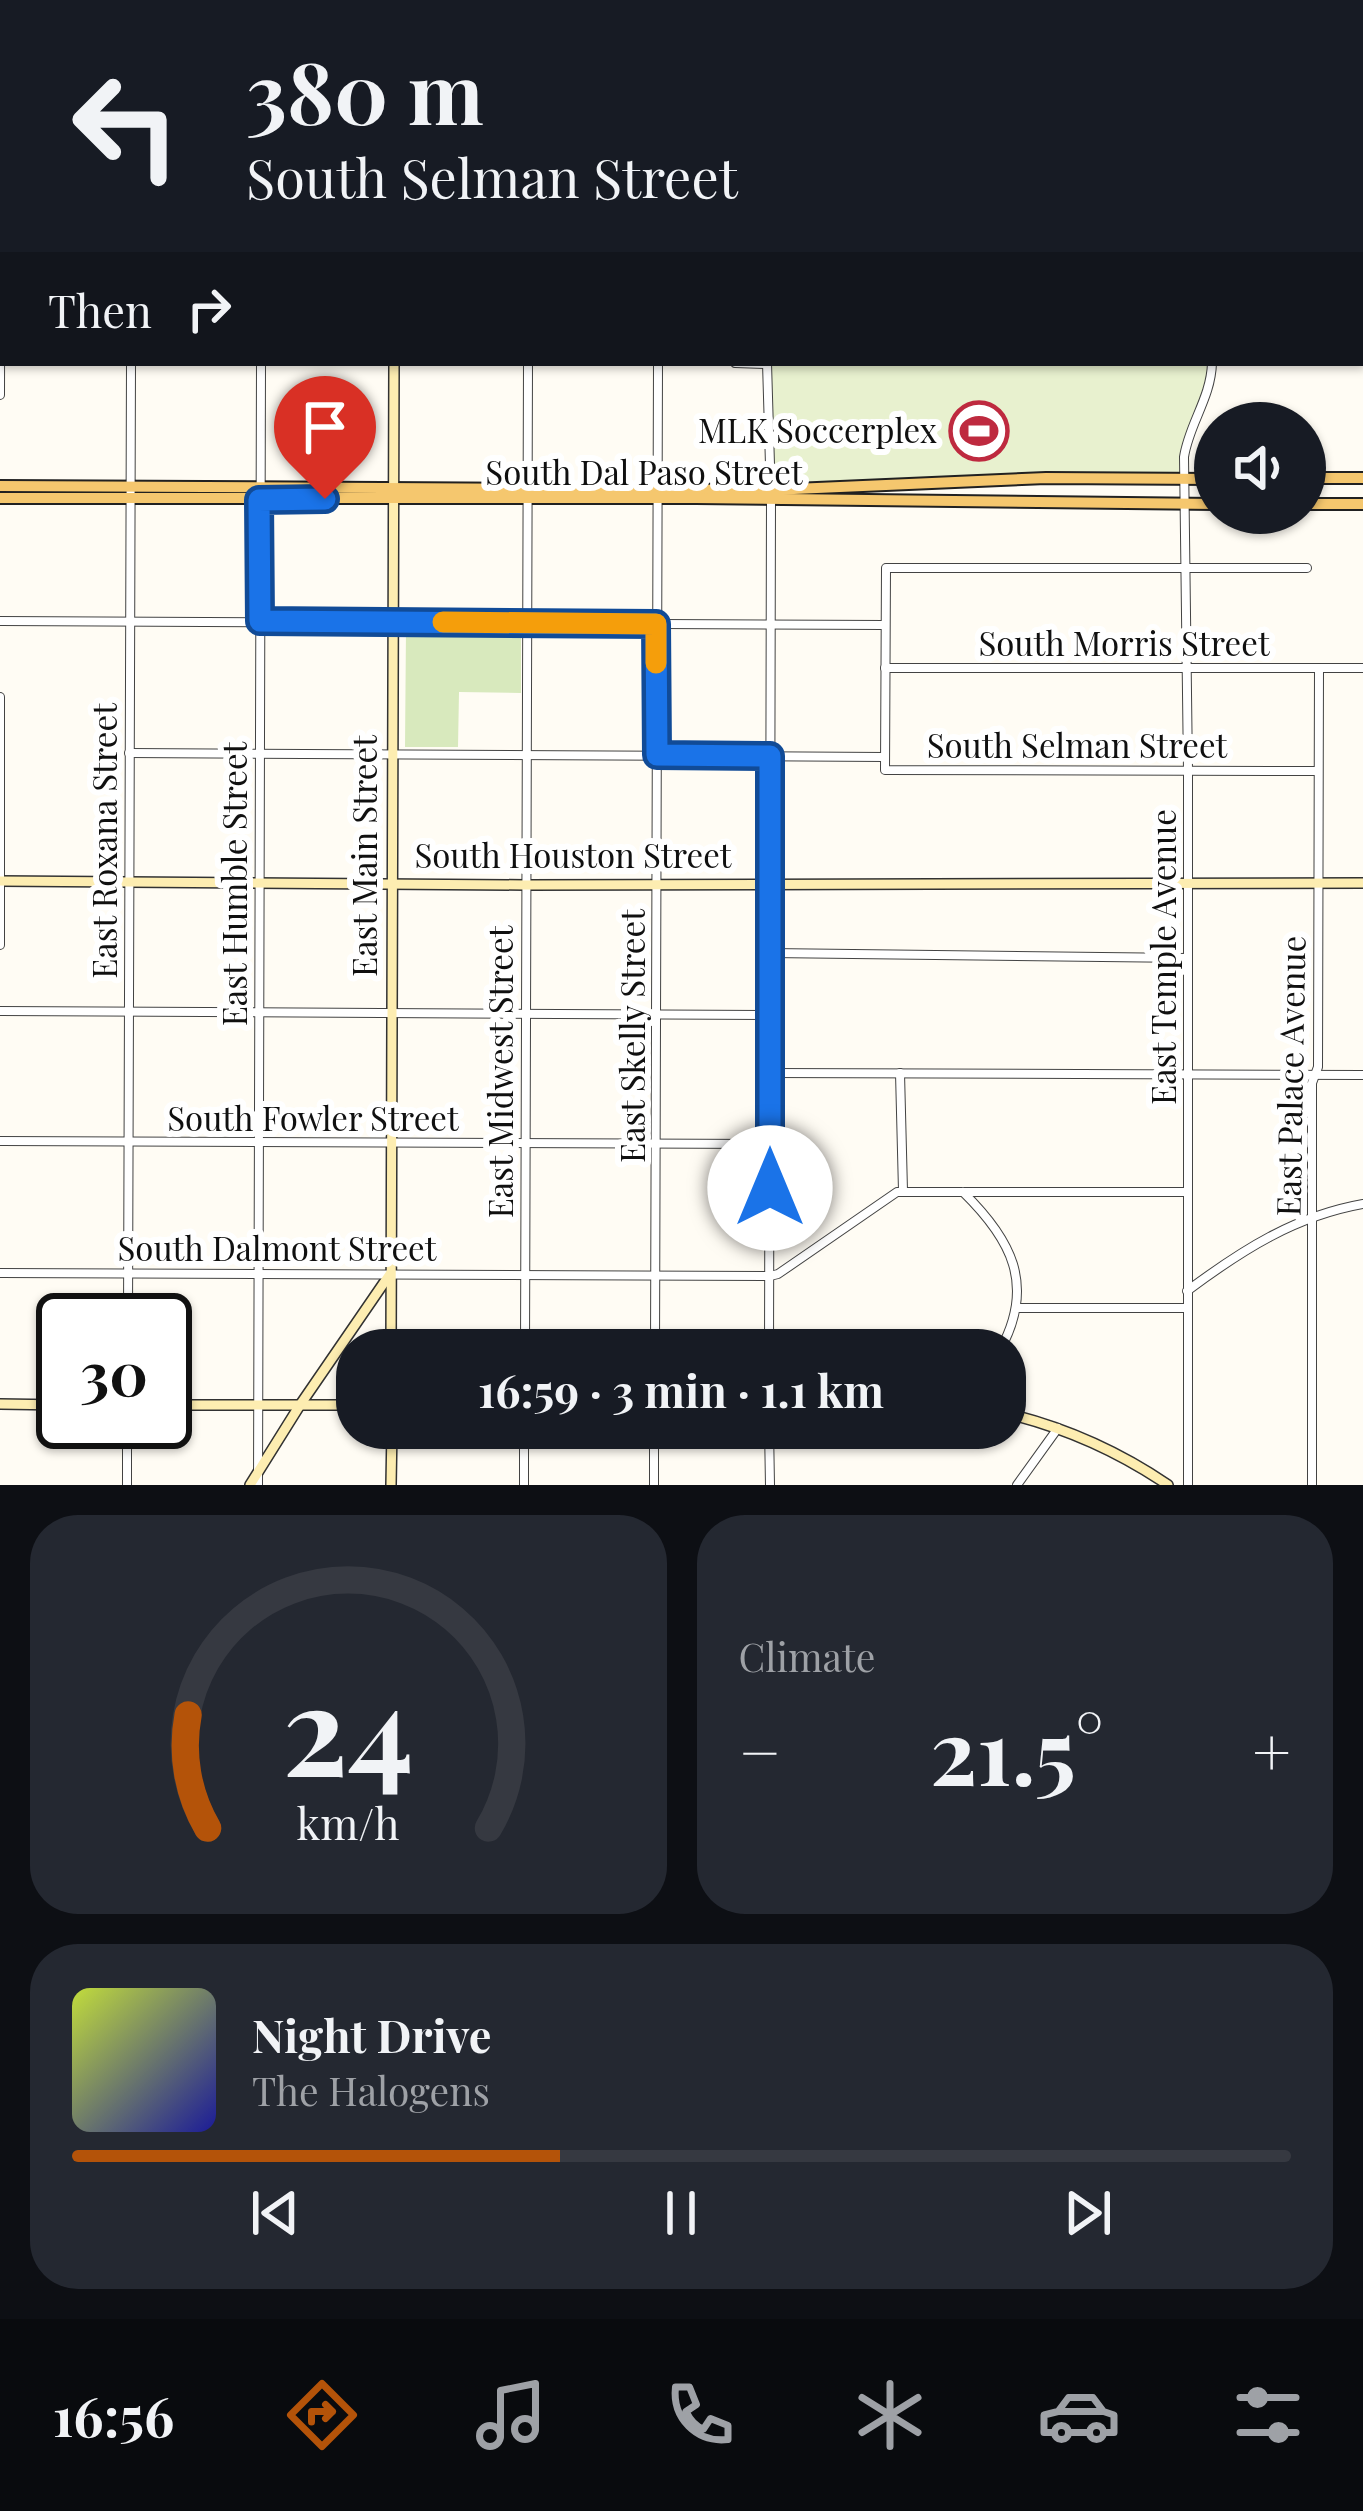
<!DOCTYPE html>
<html lang="en">
<head>
<meta charset="utf-8">
<style>
	body { margin:0; font-family:"Playfair Display",serif; background:#242831; color:#f1f3f6; height:100vh; display:flex; flex-direction:column; font-size:45px; white-space:nowrap }
	* { box-sizing:border-box; margin:0 }
	p { font-size:39px; color:#9ea1a6 }
	.icon { flex:none; width:66px; height:66px; fill:none; stroke:currentColor; stroke-width:2; stroke-linecap:round; stroke-linejoin:round }
	.map { position:relative; height:1485px; overflow:hidden }
	.drawer { display:flex; flex-direction:column; gap:30px; padding:30px; background:#0d0f14; flex:1 }
	.drawer>* { flex:none }
	.guide { position:absolute; left:0px; top:0px; width:1365px; height:366px; box-shadow:0 3px 9px #0004; background:#171b24; color:#f1f3f6; overflow:hidden }
	.tools { position:absolute; left:1194px; top:402px; display:grid; gap:24px }
	.tools a { display:grid; place-items:center; width:132px; height:132px; border-radius:50%; background:#171b24; box-shadow:0 3px 9px #0004; font-size:60px }
	.speed { position:absolute; left:36px; top:1293px; display:flex; gap:24px; font-size:60px; font-weight:700; text-align:center }
	.speed>* { display:grid; place-content:center; width:156px; height:156px; border-radius:50%; background:#171b24; box-shadow:0 3px 9px #0004; line-height:1 }
	.speed .limit { border:6px solid #111; border-radius:18px; background:#fff; color:#111 }
	.pin { position:absolute; display:grid; place-items:center; width:102px; height:102px; color:#fff; margin:-123px -51px; border-radius:50% 50% 50% 0; rotate:-45deg; box-shadow:0 0 12px #0007 }
	.pin .icon { rotate:45deg }
	.me { position:absolute; width:132px; margin:-66px; rotate:0deg; stroke-linejoin:round; filter:drop-shadow(0 0 9px #0008) }
	.turn { display:flex; align-items:center; gap:42px; height:252px; padding:0 48px; font-size:54px }
	.turn .icon { width:156px; height:156px; stroke-width:2.5 }
	.turn b { display:block; font-size:84px; line-height:102px }
	.then { display:flex; align-items:center; height:114px; padding:0 48px; background:#0003; gap:24px; font-size:45px }
	.big { font-size:90px; font-weight:700; line-height:1.1 }
	.drawer .card { flex:1; display:flex; flex-direction:column; justify-content:center; gap:18px; min-width:0; padding:0 42px; border-radius:48px; background:#242831 }
	.drawer .dial { align-items:center; gap:0 }
	.dial svg { height:312px; overflow:visible; fill:none; stroke:#363941; stroke-width:7; stroke-linecap:round; text-anchor:middle }
	.dial text { fill:#f1f3f6; stroke:none }
	.song { display:flex; align-items:center; gap:36px }
	.cover { width:144px; height:144px; border-radius:18px; background:linear-gradient(135deg,hsl(70 70% 55%),hsl(240 70% 35%)) }
	.played { height:12px; border-radius:6px; background:linear-gradient(90deg,#b45309 40%,#363941 40%) }
	.keys { display:flex; justify-content:space-around; direction:ltr }
	.heat { display:flex; justify-content:space-between; align-items:center; font-size:66px; direction:ltr }
	.drawer .tiles { flex:1; display:grid; gap:30px; grid-template-columns:1fr 1fr }
	.card:last-child { grid-column:span 2 }
	.trip { position:absolute; left:336px; top:1329px; width:690px; height:120px; border-radius:48px; background:#171b24; box-shadow:0 3px 9px #0004; font-weight:700; line-height:120px; text-align:center }
	.menu { display:flex; height:192px; justify-content:space-around; align-items:center; background:#090b0e; color:#9ea1a6 }
	.menu .icon { width:84px; height:84px }
	.menu .active { color:#b45309 }
	.menu b { font-size:54px; color:#f1f3f6 }
	.map>svg:first-child { display:block }
	.green { fill:#d8e9bd }
	.pitch { fill:#e8f1cf }
	.lines { fill:none; stroke-linecap:round; stroke-linejoin:round }
	.street-casing { stroke:#434343; stroke-width:10 }
	.secondary-casing { stroke:#323232; stroke-width:12 }
	.primary-casing { stroke:#212121; stroke-width:14 }
	.street { stroke:#fff; stroke-width:8 }
	.secondary { stroke:#fdedb1; stroke-width:9 }
	.primary { stroke:#f5c76e; stroke-width:10 }
	.route-casing { stroke:#114b97; stroke-width:30 }
	.route { stroke:#1a73e8; stroke-width:21 }
	.slow { stroke:#f59e0b; stroke-width:21 }
	.labels { text-anchor:middle; stroke-width:12; stroke-linejoin:round; paint-order:stroke }
	.poi-label { font-size:33px; fill:#101010; stroke:#fff; text-anchor:end }
	.street-label { font-size:33px; fill:#101010; stroke:#fff }
</style>
</head>
<body>
<div class="map">
<svg width="1363" height="1485" viewBox="0 0 1363 1485">
	<rect width="100%" height="100%" fill="#fffcf4"/>
	<path class="green" d="M 406,629 L 521,630 L 521,693 L 459,692 L 458,747 L 405,747 Z"/>
	<path class="pitch" d="M 767,363 L 1212,363 L 1192,426 L 1184,479 L 771,490 Z"/>
	<g class="lines">
		<defs>
			<g id="street">
				<path d="M 131,0 L 131,3"/>
				<path d="M 528,0 L 528,3"/>
				<path d="M 659,0 L 659,3"/>
				<path d="M 770,0 L 770,3"/>
				<path d="M 1210,0 L 1210,3"/>
				<path d="M 262,3 L 262,0"/>
				<path d="M 735,363 L 767,364"/>
				<path d="M 767,363 L 771,499 L 769,1350"/>
				<path d="M 0,395 L 1,0"/>
				<path d="M 1307,568 L 886,568 L 885,770 L 1318,771"/>
				<path d="M 0,621 L 885,625"/>
				<path d="M 885,668 L 1363,668"/>
				<path d="M 0,697 L 0,945"/>
				<path d="M 129,753 L 885,757"/>
				<path d="M 770,953 L 1188,958"/>
				<path d="M 0,1011 L 770,1015"/>
				<path d="M 771,1073 L 1363,1075"/>
				<path d="M 900,1073 L 903,1191"/>
				<path d="M 0,1141 L 770,1144"/>
				<path d="M 963,1192 C 1011,1239 1036,1285 1000,1350"/>
				<path d="M 0,1273 L 770,1276 L 778,1274 L 897,1192 L 1187,1192"/>
				<path d="M 1187,1291 C 1242,1250 1295,1216 1363,1204"/>
				<path d="M 1016,1308 L 1187,1308"/>
				<path d="M 128,1320 L 131,363"/>
				<path d="M 525,1350 L 528,363"/>
				<path d="M 655,1350 L 658,363"/>
				<path d="M 769,1428 L 770,1485"/>
				<path d="M 127,1485 L 127,1422"/>
				<path d="M 258,1485 L 261,363"/>
				<path d="M 524,1485 L 524,1428"/>
				<path d="M 654,1485 L 654,1428"/>
				<path d="M 1017,1485 L 1058,1428"/>
				<path d="M 1188,1485 L 1188,771 L 1184,457 C 1189,424 1211,398 1212,363"/>
				<path d="M 1312,1485 L 1312,1083 L 1318,1067 L 1319,668"/>
			</g>
			<g id="secondary">
				<path d="M 396,3 L 396,0"/>
				<path d="M 0,881 L 526,885 L 1363,883"/>
				<path d="M 391,1350 L 394,363"/>
				<path d="M 0,1404 L 63,1405"/>
				<path d="M 165,1405 L 357,1405"/>
				<path d="M 1005,1413 C 1064,1427 1118,1451 1168,1485"/>
				<path d="M 250,1485 L 300,1405 L 390,1274"/>
				<path d="M 391,1485 L 392,1428"/>
			</g>
			<g id="primary">
				<path d="M 1305,478 L 1363,478"/>
				<path d="M 0,486 L 771,490 L 1046,478 L 1215,479"/>
				<path d="M 0,498 L 696,498 L 1215,504"/>
				<path d="M 1305,504 L 1363,504"/>
			</g>
		</defs>
		<use href="#street" class="street-casing"/>
		<use href="#secondary" class="secondary-casing"/>
		<use href="#primary" class="primary-casing"/>
		<use href="#street" class="street"/>
		<use href="#secondary" class="secondary"/>
		<use href="#primary" class="primary"/>
	</g>
	<g class="lines">
		<defs>
			<path id="route" d="M 325,499 L 259,500 L 260,621 L 656,624 L 657,755 L 770,756 L 770,1188"/>
		</defs>
		<use href="#route" class="route-casing"/>
		<use href="#route" class="route"/>
		<path class="slow" d="M 443,622 L 656,624 L 656,663"/>
	</g>
	<defs>
		<symbol id="stadium-ring" viewBox="-11 -11 22 22"><circle r="9.5" fill="#fff" stroke="#be2a3f" stroke-width="1.5"/><path d="M0-5a6.5 5 0 1 0 0 10a6.5 5 0 1 0 0-10ZM-3.5-1.8h7v3.6h-7Z" fill="#be2a3f"/></symbol>
	</defs>
	<g fill-rule="evenodd">
		<use href="#stadium-ring" x="946" y="398" width="66" height="66"/>
	</g>
	<g class="labels">
		<g class="poi-label">
			<text x="937" y="443">MLK Soccerplex</text>
		</g>
		<g class="street-label">
			<text x="644" y="485">South Dal Paso Street</text>
			<text x="1124" y="656">South Morris Street</text>
			<text x="1077" y="758">South Selman Street</text>
			<text transform="translate(105 841) rotate(-90)" y="12">East Roxana Street</text>
			<text transform="translate(365 856) rotate(-90)" y="12">East Main Street</text>
			<text x="573" y="868">South Houston Street</text>
			<text transform="translate(235 884) rotate(-90)" y="12">East Humble Street</text>
			<text transform="translate(1164 957) rotate(-90)" y="12">East Temple Avenue</text>
			<text transform="translate(633 1036) rotate(-90)" y="12">East Skelly Street</text>
			<text transform="translate(501 1072) rotate(-90)" y="12">East Midwest Street</text>
			<text transform="translate(1291 1076) rotate(-89)" y="12">East Palace Avenue</text>
			<text x="313" y="1131">South Fowler Street</text>
			<text x="277" y="1261">South Dalmont Street</text>
		</g>
	</g>
</svg>
<div class="tools">
<a><svg class="icon" aria-label="sound" viewBox="0 0 24 24"><path d="M4 9h4l5-4v14l-5-4H4zM17 9q2 3 0 6"/></svg></a>
</div>
<div class="speed"><div class="limit">30</div></div>
<div class="pin" style="left:325px;top:499px;background:#d93025"><svg class="icon" aria-label="arrive" viewBox="0 0 24 24"><path d="M6 21V4h12l-3 4 3 4H6"/></svg></div>
<svg class="me" style="left:770px;top:1188px" viewBox="-20 -20 40 40"><circle r="19" fill="#fff"/><path d="M0-13L10 11 0 6-10 11z" fill="#1a73e8"/></svg>
<div class="trip">16:59 · 3 min · 1.1 km</div>
<div class="guide">
<div class="turn"><svg class="icon" aria-label="left" viewBox="0 0 24 24"><path d="M17 20v-9H6M10 6l-5 5 5 5"/></svg><div><b>380 m</b>South Selman Street</div></div>
<div class="then">Then<svg class="icon" aria-label="right" viewBox="0 0 24 24"><path d="M7 20v-9h11M14 6l5 5-5 5"/></svg></div>
</div>
</div>
<section class="drawer">
<div class="tiles">
<div class="card dial"><svg viewBox="0 0 100 80">
<path d="M14 69A42 42 0 1 1 86 69"/>
<path d="M14 69A42 42 0 0 1 9 40" stroke="#b45309"/>
<text x="50" y="56" font-size="32" font-weight="700">24</text>
<text x="50" y="72" font-size="11">km/h</text>
</svg></div>
<div class="card"><p>Climate</p>
<div class="heat"><a>−</a><b class="big">21.5°</b><a>+</a></div>
</div>
<div class="card">
<div class="song"><i class="cover"></i><div><b>Night Drive</b><p>The Halogens</p></div></div>
<div class="played"></div>
<div class="keys"><svg class="icon" aria-label="previous" viewBox="0 0 24 24"><path d="M18 5L8 12l10 7zM5 5v14"/></svg><svg class="icon" aria-label="pause" viewBox="0 0 24 24"><path d="M8 5v14M16 5v14"/></svg><svg class="icon" aria-label="next" viewBox="0 0 24 24"><path d="M6 5l10 7-10 7zM19 5v14"/></svg></div>
</div>
</div>
</section>
<nav class="menu">
<b>16:56</b>
<svg class="icon active" aria-label="directions" viewBox="0 0 24 24"><path d="M12 3l9 9-9 9-9-9zM9 14v-3h6M13 9l2 2-2 2"/></svg>
<svg class="icon" aria-label="music" viewBox="0 0 24 24"><path d="M9 18V5l10-2v13"/><circle cx="6" cy="18" r="3"/><circle cx="16" cy="16" r="3"/></svg>
<svg class="icon" aria-label="phone" viewBox="0 0 24 24"><path d="M5 4h4l2 5-3 2q2 4 5 5l2-3 5 2v4C11 20 4 13 5 4z"/></svg>
<svg class="icon" aria-label="climate" viewBox="0 0 24 24"><path d="M12 3v18M4 7l16 10M4 17L20 7"/></svg>
<svg class="icon" aria-label="car" viewBox="0 0 24 24"><path d="M5 17H2v-5l4-1 3-4h7l3 4 3 1v5h-3M9 17h6M6 11h13"/><circle cx="7" cy="17" r="2"/><circle cx="17" cy="17" r="2"/></svg>
<svg class="icon" aria-label="filters" viewBox="0 0 24 24"><path d="M4 7h16M4 17h16"/><circle cx="9" cy="7" r="2"/><circle cx="15" cy="17" r="2"/></svg>
</nav>
</body>
</html>
